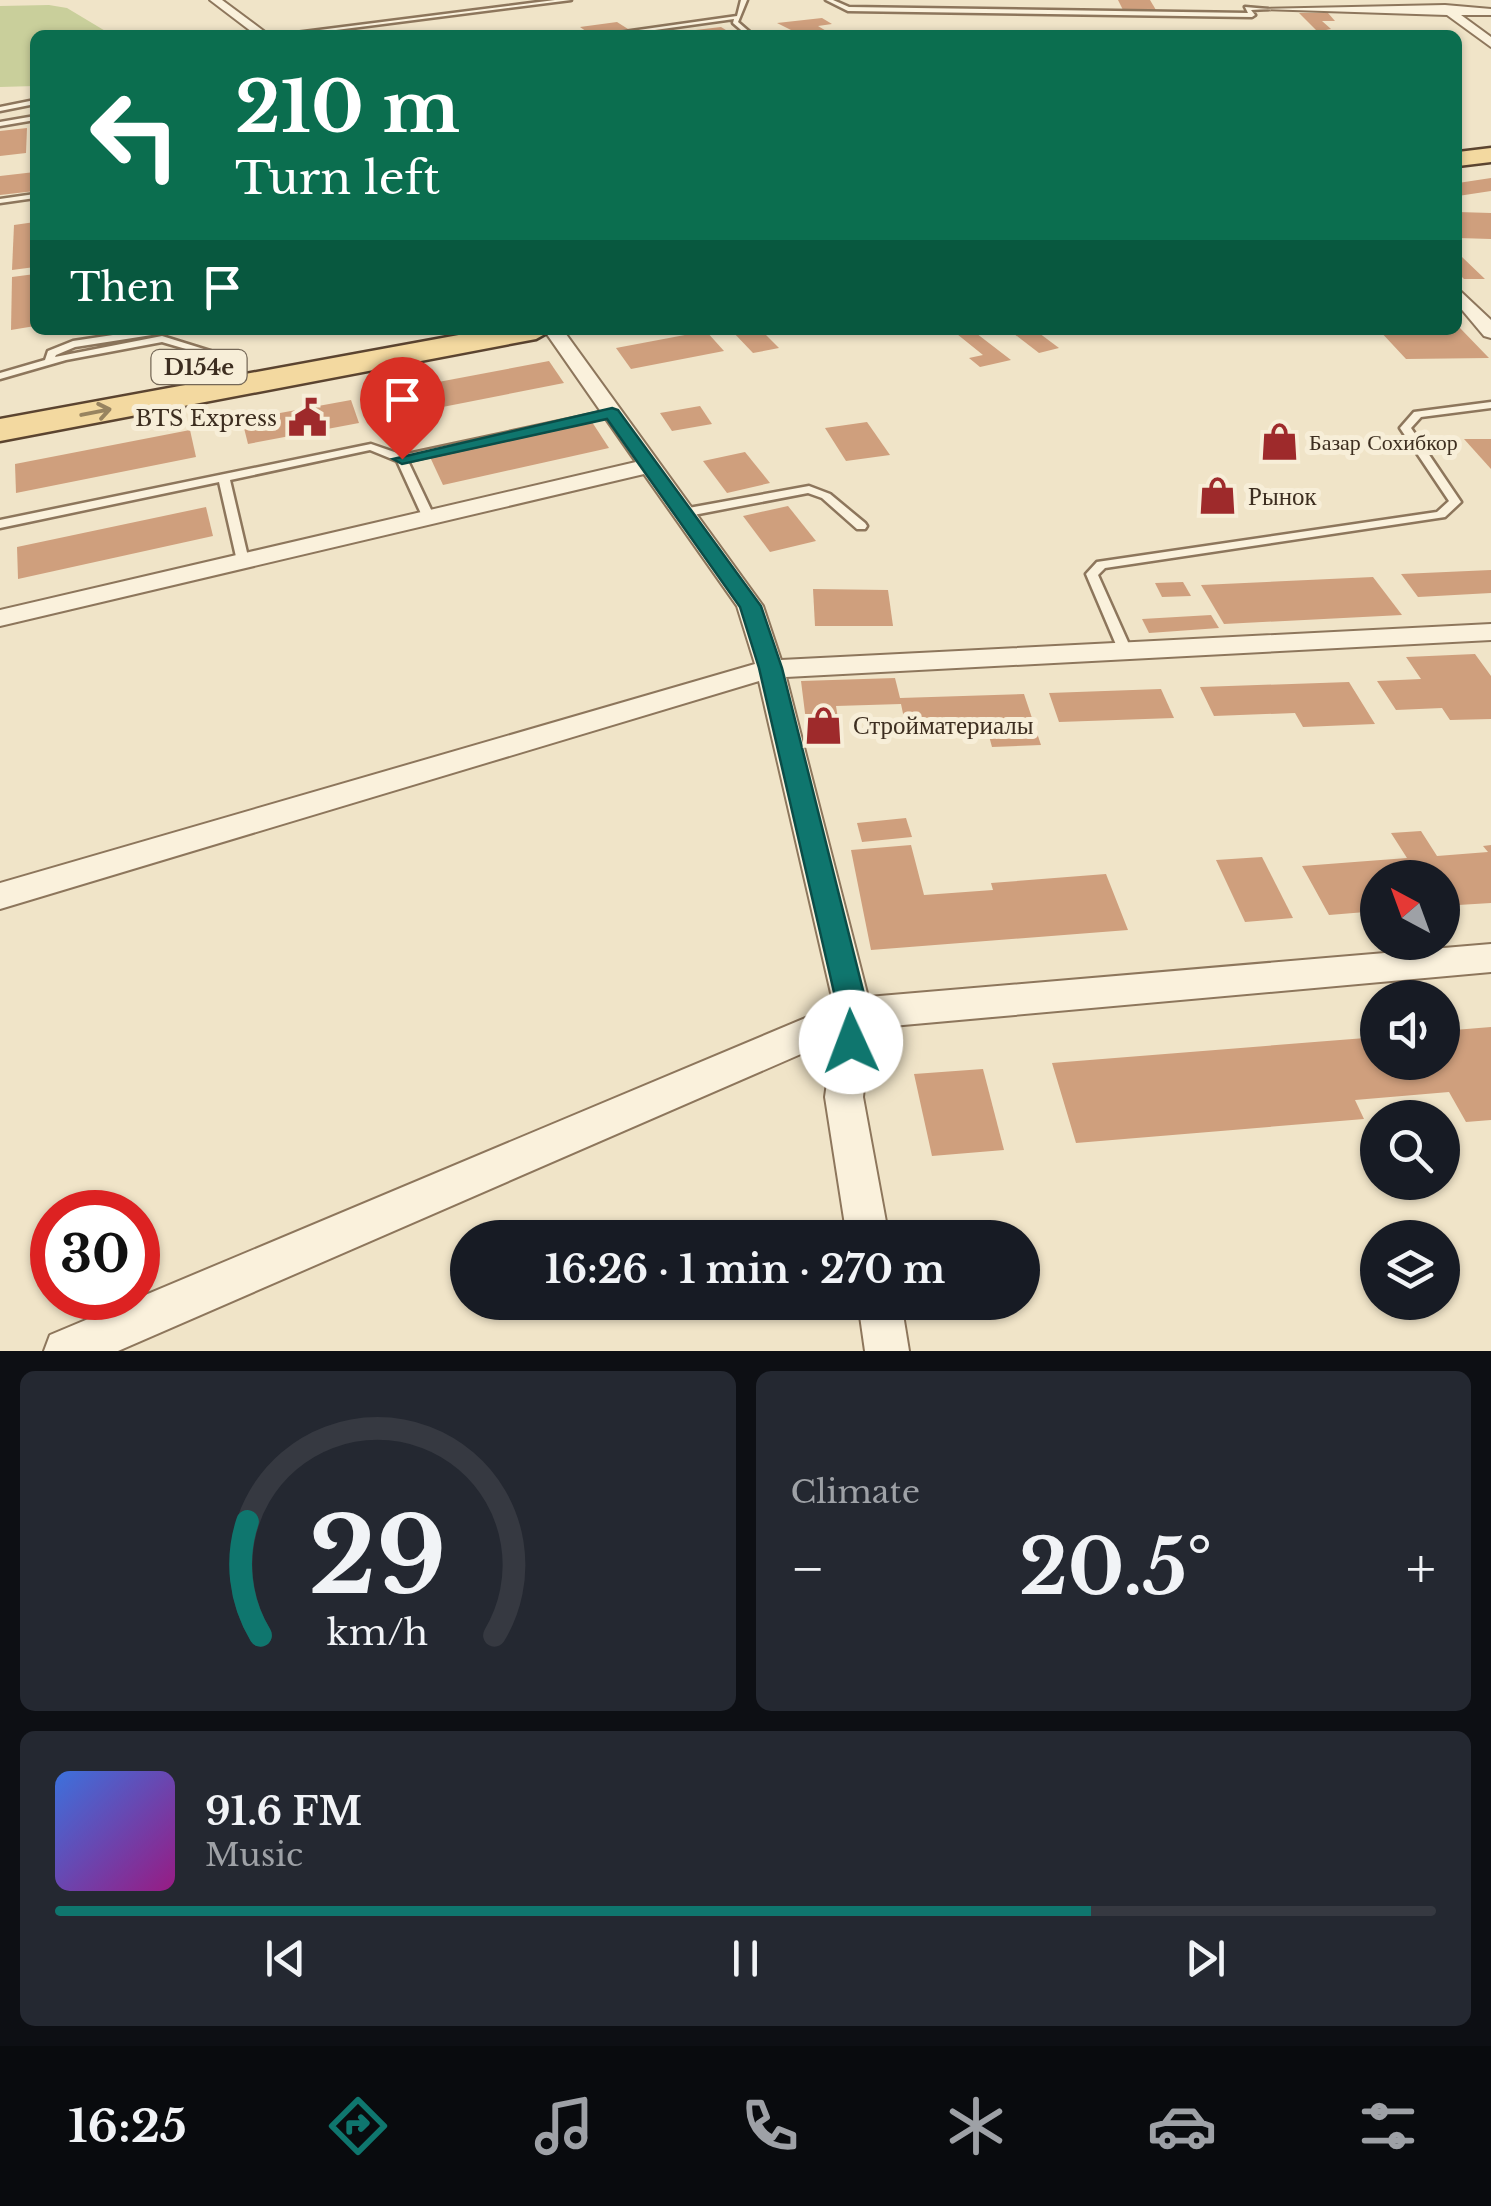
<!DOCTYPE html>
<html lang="en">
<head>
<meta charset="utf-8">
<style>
	body { margin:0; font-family:"Libre Baskerville",serif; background:#242831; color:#f1f3f6; height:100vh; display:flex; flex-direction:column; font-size:38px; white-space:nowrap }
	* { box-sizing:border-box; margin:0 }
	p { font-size:32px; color:#9ea1a6 }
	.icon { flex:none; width:55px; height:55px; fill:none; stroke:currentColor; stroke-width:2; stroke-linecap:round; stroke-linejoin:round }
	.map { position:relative; height:1351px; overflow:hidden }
	.side { display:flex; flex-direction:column; gap:20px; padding:20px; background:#0d0f14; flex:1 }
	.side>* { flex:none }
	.hud { position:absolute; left:30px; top:30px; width:1432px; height:305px; border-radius:15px; box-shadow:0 2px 8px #0004; background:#0b6e4f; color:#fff; overflow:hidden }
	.needle { width:65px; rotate:319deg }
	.controls { position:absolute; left:1360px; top:860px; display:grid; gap:20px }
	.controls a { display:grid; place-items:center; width:100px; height:100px; border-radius:50%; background:#171b24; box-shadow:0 2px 8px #0004; font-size:50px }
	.speed { position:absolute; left:30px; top:1190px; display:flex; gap:20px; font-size:50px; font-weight:700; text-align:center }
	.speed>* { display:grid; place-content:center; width:130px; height:130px; border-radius:50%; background:#171b24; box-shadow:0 2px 8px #0004; line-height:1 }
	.speed .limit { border:15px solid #d22; background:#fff; color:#111 }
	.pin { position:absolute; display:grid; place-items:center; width:85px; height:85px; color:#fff; margin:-102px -42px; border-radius:50% 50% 50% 0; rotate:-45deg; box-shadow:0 0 10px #0007 }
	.pin .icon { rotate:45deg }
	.me { position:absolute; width:110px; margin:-55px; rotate:358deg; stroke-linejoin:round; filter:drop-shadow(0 0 8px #0008) }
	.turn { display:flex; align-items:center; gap:35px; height:210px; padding:0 40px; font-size:45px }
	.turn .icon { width:130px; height:130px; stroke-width:2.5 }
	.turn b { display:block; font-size:70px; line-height:85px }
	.then { display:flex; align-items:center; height:95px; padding:0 40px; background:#0003; gap:20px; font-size:38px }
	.big { font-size:75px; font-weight:700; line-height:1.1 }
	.side .tile { flex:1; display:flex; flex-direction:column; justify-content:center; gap:15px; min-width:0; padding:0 35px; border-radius:15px; background:#242831 }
	.side .dial { align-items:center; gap:0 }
	.dial svg { height:260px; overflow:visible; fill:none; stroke:#363941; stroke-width:7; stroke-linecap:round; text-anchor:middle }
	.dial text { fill:#f1f3f6; stroke:none }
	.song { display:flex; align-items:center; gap:30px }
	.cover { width:120px; height:120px; border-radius:15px; background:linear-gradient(135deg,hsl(220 70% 55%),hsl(310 70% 35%)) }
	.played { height:10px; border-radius:5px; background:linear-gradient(90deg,#0f766e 75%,#363941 75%) }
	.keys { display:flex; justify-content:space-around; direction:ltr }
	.heat { display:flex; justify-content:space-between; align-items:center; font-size:55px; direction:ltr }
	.side .tiles { flex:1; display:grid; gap:20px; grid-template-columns:1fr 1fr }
	.tile:last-child { grid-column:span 2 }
	.trip { position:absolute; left:450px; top:1220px; width:590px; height:100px; border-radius:50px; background:#171b24; box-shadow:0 2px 8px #0004; font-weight:700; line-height:100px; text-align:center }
	.dock { display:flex; height:160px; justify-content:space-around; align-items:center; background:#090b0e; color:#9ea1a6 }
	.dock .icon { width:70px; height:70px }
	.dock .active { color:#0f766e }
	.dock b { font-size:45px; color:#f1f3f6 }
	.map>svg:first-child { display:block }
	.green { fill:#c9cf9b }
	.building { fill:#cf9f7d }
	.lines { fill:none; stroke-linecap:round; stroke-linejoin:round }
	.service-casing { stroke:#8d765c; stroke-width:5 }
	.minor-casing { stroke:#8d765c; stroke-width:4 }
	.primary-casing { stroke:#5b4430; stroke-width:5 }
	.service { fill:#faf1dc; fill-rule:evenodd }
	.minor { fill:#faf1dc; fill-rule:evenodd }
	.primary { fill:#f3d9a0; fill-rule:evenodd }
	.oneway { stroke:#988460 }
	.route { fill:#0f766e; stroke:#0a4d48; stroke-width:2.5 }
	.labels { text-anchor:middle; stroke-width:10; stroke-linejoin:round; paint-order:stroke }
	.shield { fill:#f7eed8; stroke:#756857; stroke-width:2.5 }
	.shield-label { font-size:22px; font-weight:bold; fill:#3d2e20 }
	.far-poi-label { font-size:22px; fill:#3d2e20; stroke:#f7eed8; text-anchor:end }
	.poi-label { font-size:25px; fill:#3d2e20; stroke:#f7eed8; text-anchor:start }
</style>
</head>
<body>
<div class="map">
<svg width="1491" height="1351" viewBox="0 0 1491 1351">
	<rect width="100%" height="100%" fill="#f0e4c8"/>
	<path class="green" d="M 49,5 L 67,8 L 112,35 L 35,35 L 35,86 L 0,87 L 0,6 Z"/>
	<g class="building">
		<path d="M 1118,0 L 1150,0 L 1156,10 L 1123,10 Z"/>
		<path d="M 1299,13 L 1328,13 L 1335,21 L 1322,21 L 1331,29 L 1321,31 L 1339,35 L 1321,35 Z"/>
		<path d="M 822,18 L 832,24 L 818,26 L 833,35 L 801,35 L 777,23 Z"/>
		<path d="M 617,22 L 628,29 L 590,34 L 580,27 Z"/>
		<path d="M 721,27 L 734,35 L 670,35 L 670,33 Z"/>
		<path d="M 27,128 L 26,153 L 0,156 L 0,131 Z"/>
		<path d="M 35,172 L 35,191 L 0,195 L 0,176 Z"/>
		<path d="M 1491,178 L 1491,191 L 1458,196 L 1458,183 Z"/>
		<path d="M 1458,212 L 1491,213 L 1491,239 L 1458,238 Z"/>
		<path d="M 35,222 L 35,267 L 12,270 L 14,225 Z"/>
		<path d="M 1458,253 L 1462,257 L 1485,279 L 1464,279 L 1458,273 Z"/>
		<path d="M 35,274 L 35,326 L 11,330 L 12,277 Z"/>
		<path d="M 1458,326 L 1489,358 L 1406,359 L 1379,330 L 1458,330 Z"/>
		<path d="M 736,330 L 761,330 L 779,348 L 753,353 L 732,331 Z"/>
		<path d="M 952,330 L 972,330 L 1011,360 L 980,367 L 969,358 L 983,355 Z"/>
		<path d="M 1009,330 L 1035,330 L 1059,348 L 1039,353 Z"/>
		<path d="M 706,331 L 724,351 L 631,369 L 616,348 Z"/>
		<path d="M 549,361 L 564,383 L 412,413 L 401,389 Z"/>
		<path d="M 351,400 L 359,423 L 248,444 L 242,420 Z"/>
		<path d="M 700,406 L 712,424 L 672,431 L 660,413 Z"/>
		<path d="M 592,422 L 609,448 L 443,485 L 430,457 Z"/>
		<path d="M 867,422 L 890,455 L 846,461 L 825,428 Z"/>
		<path d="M 190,430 L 196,457 L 16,493 L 15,464 Z"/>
		<path d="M 1464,439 L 1491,439 L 1491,469 Z"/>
		<path d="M 745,452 L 770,483 L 727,493 L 703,461 Z"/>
		<path d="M 788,506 L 816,541 L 770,552 L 743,516 Z"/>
		<path d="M 206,507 L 213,536 L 18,579 L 17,547 Z"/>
		<path d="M 1491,570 L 1491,593 L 1418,597 L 1401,574 Z"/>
		<path d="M 1373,577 L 1402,615 L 1224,624 L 1201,585 Z"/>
		<path d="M 1183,582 L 1191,596 L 1162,597 L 1155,583 Z"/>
		<path d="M 813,589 L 888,590 L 893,626 L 815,626 Z"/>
		<path d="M 1211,615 L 1219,628 L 1149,633 L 1142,619 Z"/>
		<path d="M 1475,654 L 1491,676 L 1491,719 L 1450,720 L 1442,708 L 1396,710 L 1377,681 L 1421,679 L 1406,657 Z"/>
		<path d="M 895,678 L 900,698 L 1024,694 L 1041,745 L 992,747 L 986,725 L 906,728 L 901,704 L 836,706 L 842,744 L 809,745 L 801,681 Z"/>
		<path d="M 1349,682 L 1375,724 L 1303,727 L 1295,713 L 1214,716 L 1200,687 Z"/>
		<path d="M 1161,689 L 1174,718 L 1059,722 L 1049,693 Z"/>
		<path d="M 906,818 L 912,837 L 862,842 L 857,823 Z"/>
		<path d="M 1421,831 L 1437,856 L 1488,852 L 1483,846 L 1491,845 L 1491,903 L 1442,906 L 1442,878 L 1378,878 L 1378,911 L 1329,915 L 1302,866 L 1407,858 L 1391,833 Z"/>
		<path d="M 911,845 L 924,895 L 993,890 L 991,883 L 1106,874 L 1128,930 L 871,950 L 851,850 Z"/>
		<path d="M 1262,857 L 1293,918 L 1245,922 L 1216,860 Z"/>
		<path d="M 1491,1027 L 1491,1120 L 1466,1122 L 1449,1092 L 1355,1100 L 1364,1119 L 1076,1143 L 1052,1063 L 1378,1037 L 1378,1062 L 1442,1062 L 1442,1031 Z"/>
		<path d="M 983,1069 L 1004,1150 L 932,1156 L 914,1074 Z"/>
	</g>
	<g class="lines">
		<defs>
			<g id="service">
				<path d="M 555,0 L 571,0 L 297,35 L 280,35 Z"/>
				<path d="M 741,0 L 747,0 L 738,22 L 753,35 L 747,35 L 733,23 L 734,19 L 619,35 L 603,35 L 737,16 Z"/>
				<path d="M 826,0 L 833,0 L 849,7 L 1248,13 L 1245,7 L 1268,9 L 1251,10 L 1255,15 L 1252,17 L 848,11 Z"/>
				<path d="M 35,100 L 35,104 L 0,111 L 0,107 Z"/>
				<path d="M 35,116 L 35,120 L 0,126 L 0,122 Z"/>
				<path d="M 35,194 L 35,198 L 0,203 L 0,199 Z"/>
				<path d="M 146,330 L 163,331 L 158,334 L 75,347 L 56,355 L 55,357 L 162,336 L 239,360 L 234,363 L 162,342 L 66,360 L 0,379 L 0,373 L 45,360 L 48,351 L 73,341 Z"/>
				<path d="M 1491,402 L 1491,408 L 1421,417 L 1411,428 L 1461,502 L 1445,517 L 1105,568 L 1098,575 L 1132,651 L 1125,655 L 1120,654 L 1086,574 L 1097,562 L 1437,512 L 1449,501 L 1400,428 L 1414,412 Z"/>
				<path d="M 612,410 L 616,411 L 616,415 L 408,461 L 435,518 L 429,522 L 423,518 L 397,461 L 370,450 L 230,480 L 249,561 L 243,565 L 237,561 L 219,482 L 0,528 L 0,520 L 371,444 L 403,455 Z"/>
				<path d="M 809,486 L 830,494 L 865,523 L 867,526 L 865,529 L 857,529 L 822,498 L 808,493 L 683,517 L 677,513 L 683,509 Z"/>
			</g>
			<g id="minor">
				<path d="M 210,0 L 222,0 L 269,35 L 256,35 Z"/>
				<path d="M 1445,5 L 1491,9 L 1491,15 L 1461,15 L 1491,37 L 1491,47 L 1447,15 L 1259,9 Z"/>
				<path d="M 1458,289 L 1491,320 L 1491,338 L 1484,336 L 1458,305 Z"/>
				<path d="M 544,330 L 563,330 L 763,606 L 781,660 L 1491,624 L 1491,640 L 786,677 L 868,997 L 1491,944 L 1491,972 L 870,1028 L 863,1097 L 889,1238 L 847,1238 L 825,1097 L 833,1040 L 118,1351 L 44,1351 L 50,1335 L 834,1006 L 759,681 L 0,909 L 0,883 L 755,664 L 737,606 L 644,474 L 0,626 L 0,610 L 636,462 Z"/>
				<path d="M 858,1302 L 901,1302 L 909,1351 L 865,1351 Z"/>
			</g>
			<g id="primary">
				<path d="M 1491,148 L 1491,162 L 1458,166 L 1458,152 Z"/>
				<path d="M 486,330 L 552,330 L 536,339 L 0,441 L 0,419 Z"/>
			</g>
		</defs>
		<use href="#service" class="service-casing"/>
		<use href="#minor" class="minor-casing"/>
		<use href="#primary" class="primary-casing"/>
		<use href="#service" class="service"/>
		<use href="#minor" class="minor"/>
		<use href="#primary" class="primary"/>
	</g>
	<defs><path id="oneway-shaft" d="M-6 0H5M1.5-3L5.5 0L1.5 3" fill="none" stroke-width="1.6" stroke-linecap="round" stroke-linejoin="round" transform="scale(2.5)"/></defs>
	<use class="oneway" href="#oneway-shaft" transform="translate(96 412) rotate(-11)"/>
	<path class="route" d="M 612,408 L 618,410 L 761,606 L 782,668 L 869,1014 L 861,1051 L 851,1055 L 840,1051 L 836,1042 L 839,1014 L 759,668 L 740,607 L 607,419 L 402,464 L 393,459 Z"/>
	<defs>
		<symbol id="civic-bare" viewBox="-9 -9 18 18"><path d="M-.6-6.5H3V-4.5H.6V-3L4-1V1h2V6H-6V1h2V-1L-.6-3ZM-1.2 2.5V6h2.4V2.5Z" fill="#9e2a2b" stroke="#f7eed8" stroke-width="2.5" paint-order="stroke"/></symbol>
		<symbol id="shop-bare" viewBox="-9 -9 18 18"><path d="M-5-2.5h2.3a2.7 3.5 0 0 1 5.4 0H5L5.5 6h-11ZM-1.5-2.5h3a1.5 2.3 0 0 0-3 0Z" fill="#9e2a2b" stroke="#f7eed8" stroke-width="2.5" paint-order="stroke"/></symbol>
	</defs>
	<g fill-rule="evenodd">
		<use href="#civic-bare" x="280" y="390" width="55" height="55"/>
		<use href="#shop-bare" x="1252" y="414" width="55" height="55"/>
		<use href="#shop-bare" x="1190" y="468" width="55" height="55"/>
		<use href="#shop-bare" x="796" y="698" width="55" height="55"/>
	</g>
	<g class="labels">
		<rect class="shield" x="151.5" y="350" width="95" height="34" rx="8"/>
		<g class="shield-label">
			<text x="199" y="375">D154e</text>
		</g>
		<g class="far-poi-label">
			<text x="277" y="426">BTS Express</text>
			<text x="1309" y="450" text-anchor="start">Базар Сохибкор</text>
		</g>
		<g class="poi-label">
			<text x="1248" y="505">Рынок</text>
			<text x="853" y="734">Стройматериалы</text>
		</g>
	</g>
</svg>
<div class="controls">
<a><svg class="needle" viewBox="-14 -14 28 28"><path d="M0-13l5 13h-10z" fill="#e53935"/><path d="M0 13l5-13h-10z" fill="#9ea1a6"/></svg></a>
<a><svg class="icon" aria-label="sound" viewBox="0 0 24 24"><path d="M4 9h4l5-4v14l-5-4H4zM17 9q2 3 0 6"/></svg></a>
<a><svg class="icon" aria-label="search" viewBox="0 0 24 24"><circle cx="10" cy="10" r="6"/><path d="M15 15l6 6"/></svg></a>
<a><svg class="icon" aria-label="layers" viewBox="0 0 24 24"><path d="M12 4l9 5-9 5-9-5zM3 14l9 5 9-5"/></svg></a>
</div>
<div class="speed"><div class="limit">30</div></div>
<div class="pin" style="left:402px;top:459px;background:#d93025"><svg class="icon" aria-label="arrive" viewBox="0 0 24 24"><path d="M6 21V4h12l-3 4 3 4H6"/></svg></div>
<svg class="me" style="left:851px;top:1042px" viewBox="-20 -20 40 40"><circle r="19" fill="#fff"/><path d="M0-13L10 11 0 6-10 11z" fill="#0f766e"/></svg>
<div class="trip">16:26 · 1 min · 270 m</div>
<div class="hud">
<div class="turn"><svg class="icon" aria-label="left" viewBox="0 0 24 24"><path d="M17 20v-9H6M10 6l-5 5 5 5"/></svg><div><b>210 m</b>Turn left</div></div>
<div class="then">Then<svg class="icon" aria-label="arrive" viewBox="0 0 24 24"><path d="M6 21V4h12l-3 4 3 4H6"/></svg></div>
</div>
</div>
<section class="side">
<div class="tiles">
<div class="tile dial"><svg viewBox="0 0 100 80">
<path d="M14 69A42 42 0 1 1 86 69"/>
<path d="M14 69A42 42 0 0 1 10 34" stroke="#0f766e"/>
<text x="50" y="56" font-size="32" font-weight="700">29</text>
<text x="50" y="72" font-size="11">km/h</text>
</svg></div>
<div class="tile"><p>Climate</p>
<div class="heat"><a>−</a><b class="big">20.5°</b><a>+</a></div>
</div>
<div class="tile">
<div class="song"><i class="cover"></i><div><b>91.6 FM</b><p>Music</p></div></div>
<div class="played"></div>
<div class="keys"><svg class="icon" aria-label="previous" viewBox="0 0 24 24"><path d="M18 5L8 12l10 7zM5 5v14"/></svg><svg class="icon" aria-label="pause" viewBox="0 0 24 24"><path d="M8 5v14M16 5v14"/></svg><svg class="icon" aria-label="next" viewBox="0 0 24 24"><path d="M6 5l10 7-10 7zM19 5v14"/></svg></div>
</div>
</div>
</section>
<nav class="dock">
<b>16:25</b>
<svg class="icon active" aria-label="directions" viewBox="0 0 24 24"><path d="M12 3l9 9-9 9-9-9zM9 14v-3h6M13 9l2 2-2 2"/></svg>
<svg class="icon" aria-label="music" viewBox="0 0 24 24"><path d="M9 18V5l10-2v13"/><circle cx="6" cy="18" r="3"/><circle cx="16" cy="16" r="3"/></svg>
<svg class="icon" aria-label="phone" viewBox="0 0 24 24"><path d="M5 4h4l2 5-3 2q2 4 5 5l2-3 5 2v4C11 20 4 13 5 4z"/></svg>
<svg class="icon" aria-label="climate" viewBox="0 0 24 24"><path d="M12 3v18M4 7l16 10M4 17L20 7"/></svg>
<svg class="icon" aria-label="car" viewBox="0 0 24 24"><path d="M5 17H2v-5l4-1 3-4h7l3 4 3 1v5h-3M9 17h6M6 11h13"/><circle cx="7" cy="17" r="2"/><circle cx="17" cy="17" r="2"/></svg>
<svg class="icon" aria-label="filters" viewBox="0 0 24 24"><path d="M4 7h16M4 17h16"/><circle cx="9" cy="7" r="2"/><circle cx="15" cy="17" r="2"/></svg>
</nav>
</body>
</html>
